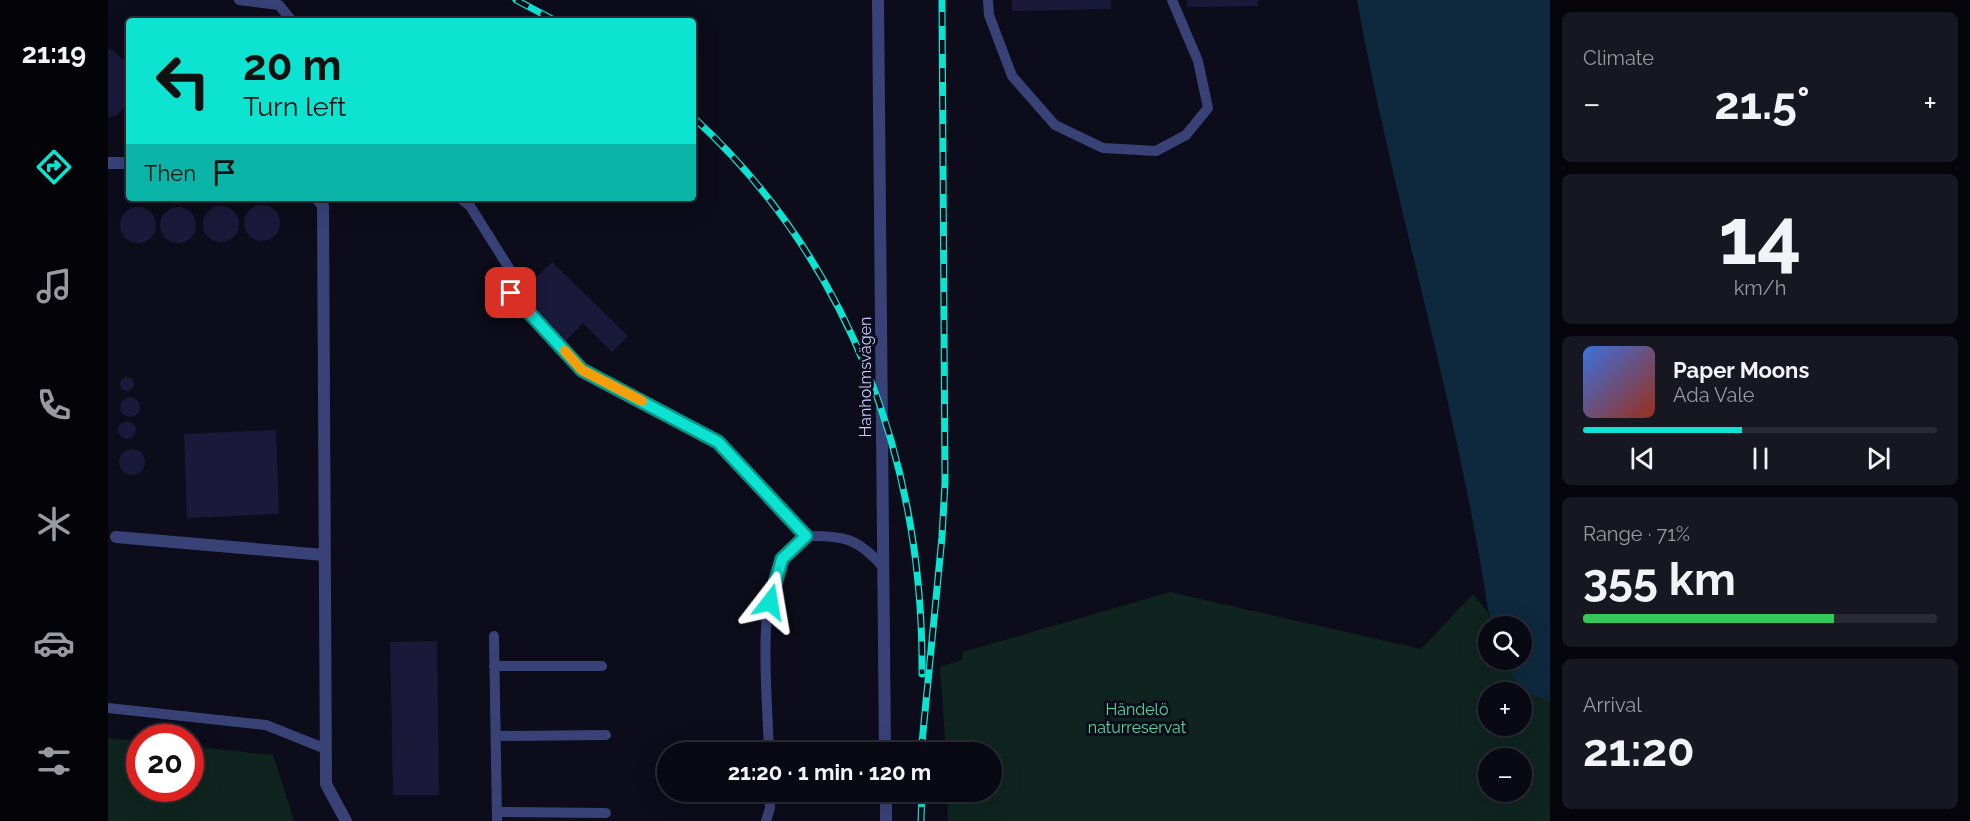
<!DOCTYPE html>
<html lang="en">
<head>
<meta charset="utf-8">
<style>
	body { margin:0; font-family:Raleway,sans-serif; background:#171722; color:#f1f3f6; height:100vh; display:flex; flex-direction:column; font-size:22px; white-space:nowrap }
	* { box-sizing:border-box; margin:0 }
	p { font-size:20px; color:#999aa0 }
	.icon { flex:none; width:33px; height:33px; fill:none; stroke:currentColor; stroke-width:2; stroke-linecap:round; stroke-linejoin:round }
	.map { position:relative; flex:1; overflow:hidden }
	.side { display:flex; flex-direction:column; gap:12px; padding:12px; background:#05050b; width:420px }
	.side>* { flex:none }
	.banner { position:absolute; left:18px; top:18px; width:570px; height:183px; border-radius:6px; box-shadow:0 6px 24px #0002,0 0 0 2px #292a34; background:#0de3d1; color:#111; overflow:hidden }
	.tools { position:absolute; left:1370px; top:616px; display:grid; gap:12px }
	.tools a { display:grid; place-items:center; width:54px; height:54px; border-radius:50%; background:#090914; box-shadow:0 6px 24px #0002,0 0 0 2px #292a34; font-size:30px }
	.speed { position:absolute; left:18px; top:724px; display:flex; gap:12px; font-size:30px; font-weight:700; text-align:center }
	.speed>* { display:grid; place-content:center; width:78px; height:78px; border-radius:50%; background:#090914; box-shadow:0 6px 24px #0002,0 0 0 2px #292a34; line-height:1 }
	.speed .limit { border:9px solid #d22; background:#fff; color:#111 }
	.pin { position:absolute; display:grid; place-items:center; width:51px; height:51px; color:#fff; margin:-26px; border-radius:12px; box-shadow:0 3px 9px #0006 }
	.me { position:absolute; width:66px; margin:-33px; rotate:14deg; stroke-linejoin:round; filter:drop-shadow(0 0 4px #0008) }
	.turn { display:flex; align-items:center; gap:21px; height:126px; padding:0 18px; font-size:27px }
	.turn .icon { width:78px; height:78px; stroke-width:2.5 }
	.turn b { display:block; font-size:42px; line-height:51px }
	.then { display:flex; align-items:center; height:57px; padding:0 18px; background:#0003; gap:12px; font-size:22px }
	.big { font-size:45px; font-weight:700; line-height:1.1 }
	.side .tile { flex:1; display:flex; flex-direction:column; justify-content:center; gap:9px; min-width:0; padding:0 21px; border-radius:9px; background:#171722 }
	.side .dial { align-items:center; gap:0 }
	.dial b { font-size:78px; line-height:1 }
	.song { display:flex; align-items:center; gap:18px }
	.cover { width:72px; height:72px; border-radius:9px; background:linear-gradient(135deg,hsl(220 70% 55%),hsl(10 70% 35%)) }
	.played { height:6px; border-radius:3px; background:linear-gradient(90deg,#0de3d1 45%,#292a34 45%) }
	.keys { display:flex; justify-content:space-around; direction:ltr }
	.heat { display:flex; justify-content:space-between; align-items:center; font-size:33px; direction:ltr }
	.charge { height:9px; border-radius:4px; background:linear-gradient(90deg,#34c759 71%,#292a34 0) }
	.trip { position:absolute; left:549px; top:742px; width:345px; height:60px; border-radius:30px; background:#090914; box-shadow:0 6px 24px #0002,0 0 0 2px #292a34; font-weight:700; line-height:60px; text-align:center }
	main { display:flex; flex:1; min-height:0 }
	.tab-bar { display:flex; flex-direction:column; width:108px; justify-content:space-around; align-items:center; background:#040408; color:#999aa0 }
	.tab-bar .icon { width:42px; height:42px }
	.tab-bar .selected { color:#0de3d1 }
	.tab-bar b { font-size:27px; color:#f1f3f6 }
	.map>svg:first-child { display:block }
	.green { fill:#0f241f; fill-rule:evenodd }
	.water { fill:#0e293d }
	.building { fill:#1a193a }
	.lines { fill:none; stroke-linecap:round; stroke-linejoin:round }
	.lane { stroke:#394277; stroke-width:10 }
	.street { stroke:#394277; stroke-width:12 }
	.rail-casing { stroke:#0de3d1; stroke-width:7 }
	.rail { stroke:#0c0c1a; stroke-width:4.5; stroke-dasharray:14; stroke-linecap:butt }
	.route-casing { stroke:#089488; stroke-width:15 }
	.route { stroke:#0de3d1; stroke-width:10 }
	.slow { stroke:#f59e0b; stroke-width:10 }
	.labels { text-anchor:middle; stroke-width:6; stroke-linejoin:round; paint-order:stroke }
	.street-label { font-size:16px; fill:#c8ccfc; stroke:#0c0c1a }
	.park-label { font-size:16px; fill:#5ad6a0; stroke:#0c0c1a }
</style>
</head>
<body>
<main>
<nav class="tab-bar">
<b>21:19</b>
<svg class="icon selected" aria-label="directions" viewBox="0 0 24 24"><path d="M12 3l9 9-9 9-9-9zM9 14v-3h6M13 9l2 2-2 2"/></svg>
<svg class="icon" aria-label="music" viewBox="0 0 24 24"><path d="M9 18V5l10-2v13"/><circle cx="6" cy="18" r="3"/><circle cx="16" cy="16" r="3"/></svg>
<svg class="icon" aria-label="phone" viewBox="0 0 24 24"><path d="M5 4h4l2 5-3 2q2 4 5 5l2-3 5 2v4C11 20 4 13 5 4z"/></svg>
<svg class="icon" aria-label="climate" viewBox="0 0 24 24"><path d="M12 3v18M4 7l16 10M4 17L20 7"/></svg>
<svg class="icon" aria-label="car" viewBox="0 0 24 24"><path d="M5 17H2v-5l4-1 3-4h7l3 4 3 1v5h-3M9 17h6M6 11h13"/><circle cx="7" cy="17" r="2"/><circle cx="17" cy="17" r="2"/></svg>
<svg class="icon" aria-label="filters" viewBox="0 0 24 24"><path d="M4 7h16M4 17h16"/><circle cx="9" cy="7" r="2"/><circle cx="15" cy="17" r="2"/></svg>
</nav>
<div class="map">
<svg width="1442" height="821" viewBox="0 0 1442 821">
	<rect width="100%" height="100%" fill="#0c0c1a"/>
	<g class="green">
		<path d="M 1062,592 L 1313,649 L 1365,594 L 1392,627 L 1380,627 L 1380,660 L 1413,660 L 1442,701 L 1442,821 L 840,821 L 839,792 L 884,792 L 884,753 L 838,753 L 832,667 L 854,660 L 855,652 ZM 1380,693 L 1413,693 L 1413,726 L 1380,726 ZM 1380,759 L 1413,759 L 1413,792 L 1380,792 Z"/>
		<path d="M 0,738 L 31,741 L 32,789 L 82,789 L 83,746 L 165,755 L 186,821 L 0,821 Z"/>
	</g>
	<path class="water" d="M 1249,0 L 1442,0 L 1442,702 L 1409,687 L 1399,660 L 1413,660 L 1413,627 L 1387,627 L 1380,610 C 1349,403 1286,205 1249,0 Z"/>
	<g class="building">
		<path d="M 904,0 L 1003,0 L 1003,9 L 904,11 Z"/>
		<path d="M 1079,0 L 1150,0 L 1150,6 L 1079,7 Z"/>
		<path d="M 0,49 L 5,50 L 21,66 L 21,102 L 9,115 L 0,118 Z"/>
		<circle cx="154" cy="223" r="18"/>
		<circle cx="113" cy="224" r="18"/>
		<circle cx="70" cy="225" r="18"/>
		<circle cx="30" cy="225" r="18"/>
		<path d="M 444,262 L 520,336 L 504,352 L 475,323 L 455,344 L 403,293 L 423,273 L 428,278 Z"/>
		<circle cx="19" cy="384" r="7"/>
		<circle cx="22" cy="407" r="10"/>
		<circle cx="19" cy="430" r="9"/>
		<path d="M 168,430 L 171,514 L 79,518 L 76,434 Z"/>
		<circle cx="24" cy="462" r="13"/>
		<path d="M 329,641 L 331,795 L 285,795 L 282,642 Z"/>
	</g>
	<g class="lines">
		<g class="lane">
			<path d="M 131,0 L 171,5 L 184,21"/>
			<path d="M 880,0 L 881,15 L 904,76 L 947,125 L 995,148 L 1048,151 L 1078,135 L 1100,108 L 1090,61 L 1064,0"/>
			<path d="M 352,198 L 362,206 L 406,276 L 403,293 L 474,370 L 610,442 L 697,536"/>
			<path d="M 386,636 L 389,821"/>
			<path d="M 386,666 L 494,666"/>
			<path d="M 0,708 L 158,725 L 218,749"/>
			<path d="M 388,736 L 498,735"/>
			<path d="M 661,753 C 660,704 648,599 674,559 C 680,551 690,543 697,536 C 735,535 750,538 775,567"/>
			<path d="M 389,812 L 498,813"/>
			<path d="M 658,821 L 662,808 L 661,792"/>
		</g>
		<g class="street">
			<path d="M 770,0 L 777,753"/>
			<path d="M 0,163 L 21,163"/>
			<path d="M 209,198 L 215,206 L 218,784 L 238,821"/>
			<path d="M 8,537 L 216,555"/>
			<path d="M 778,792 L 778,821"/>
		</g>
		<defs>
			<g id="rail">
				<path d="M 408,0 L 448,21"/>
				<path d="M 585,117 C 742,261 816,464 814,674"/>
				<path d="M 813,753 L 834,537 L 837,483 L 834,0"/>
				<path d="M 813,821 L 814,792"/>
			</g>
		</defs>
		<use href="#rail" class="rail-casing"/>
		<use href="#rail" class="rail"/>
	</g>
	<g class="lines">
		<defs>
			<path id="route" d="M 403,293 L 474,370 L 610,442 L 698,536 L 674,559 L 662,602"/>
		</defs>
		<use href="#route" class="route-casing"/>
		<use href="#route" class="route"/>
		<path class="slow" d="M 457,351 L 474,370 L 534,401"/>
	</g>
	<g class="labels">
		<g class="street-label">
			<text transform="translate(757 377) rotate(-90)" y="6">Hanholmsvägen</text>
		</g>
		<g class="park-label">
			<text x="1029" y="715">Händelö<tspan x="1029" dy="18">naturreservat</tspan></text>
		</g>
	</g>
</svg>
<div class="tools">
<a><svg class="icon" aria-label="search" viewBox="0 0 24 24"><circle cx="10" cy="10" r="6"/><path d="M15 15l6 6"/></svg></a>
<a>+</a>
<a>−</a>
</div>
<div class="speed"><div class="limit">20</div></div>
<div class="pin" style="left:403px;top:293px;background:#d93025"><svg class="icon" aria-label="arrive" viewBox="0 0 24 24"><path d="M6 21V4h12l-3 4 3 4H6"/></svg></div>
<svg class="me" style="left:662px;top:602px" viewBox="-20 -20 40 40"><path d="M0-17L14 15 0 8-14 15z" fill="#0de3d1" stroke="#fff" stroke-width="4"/></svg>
<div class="trip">21:20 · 1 min · 120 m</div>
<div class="banner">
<div class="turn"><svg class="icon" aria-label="left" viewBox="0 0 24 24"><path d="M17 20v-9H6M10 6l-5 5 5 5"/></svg><div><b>20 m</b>Turn left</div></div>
<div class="then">Then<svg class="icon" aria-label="arrive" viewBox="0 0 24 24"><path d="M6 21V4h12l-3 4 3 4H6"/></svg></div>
</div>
</div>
<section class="side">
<div class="tile"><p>Climate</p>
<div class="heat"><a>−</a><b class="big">21.5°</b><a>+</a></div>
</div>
<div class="tile dial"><b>14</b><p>km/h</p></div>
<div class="tile">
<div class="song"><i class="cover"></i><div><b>Paper Moons</b><p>Ada Vale</p></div></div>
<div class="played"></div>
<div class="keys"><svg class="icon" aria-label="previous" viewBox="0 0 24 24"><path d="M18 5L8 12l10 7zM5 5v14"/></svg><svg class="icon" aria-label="pause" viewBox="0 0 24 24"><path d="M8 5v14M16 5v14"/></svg><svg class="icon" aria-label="next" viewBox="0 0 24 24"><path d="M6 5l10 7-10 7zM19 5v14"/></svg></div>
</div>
<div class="tile"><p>Range · 71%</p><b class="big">355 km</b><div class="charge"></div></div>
<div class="tile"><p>Arrival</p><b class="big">21:20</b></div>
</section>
</main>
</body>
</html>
